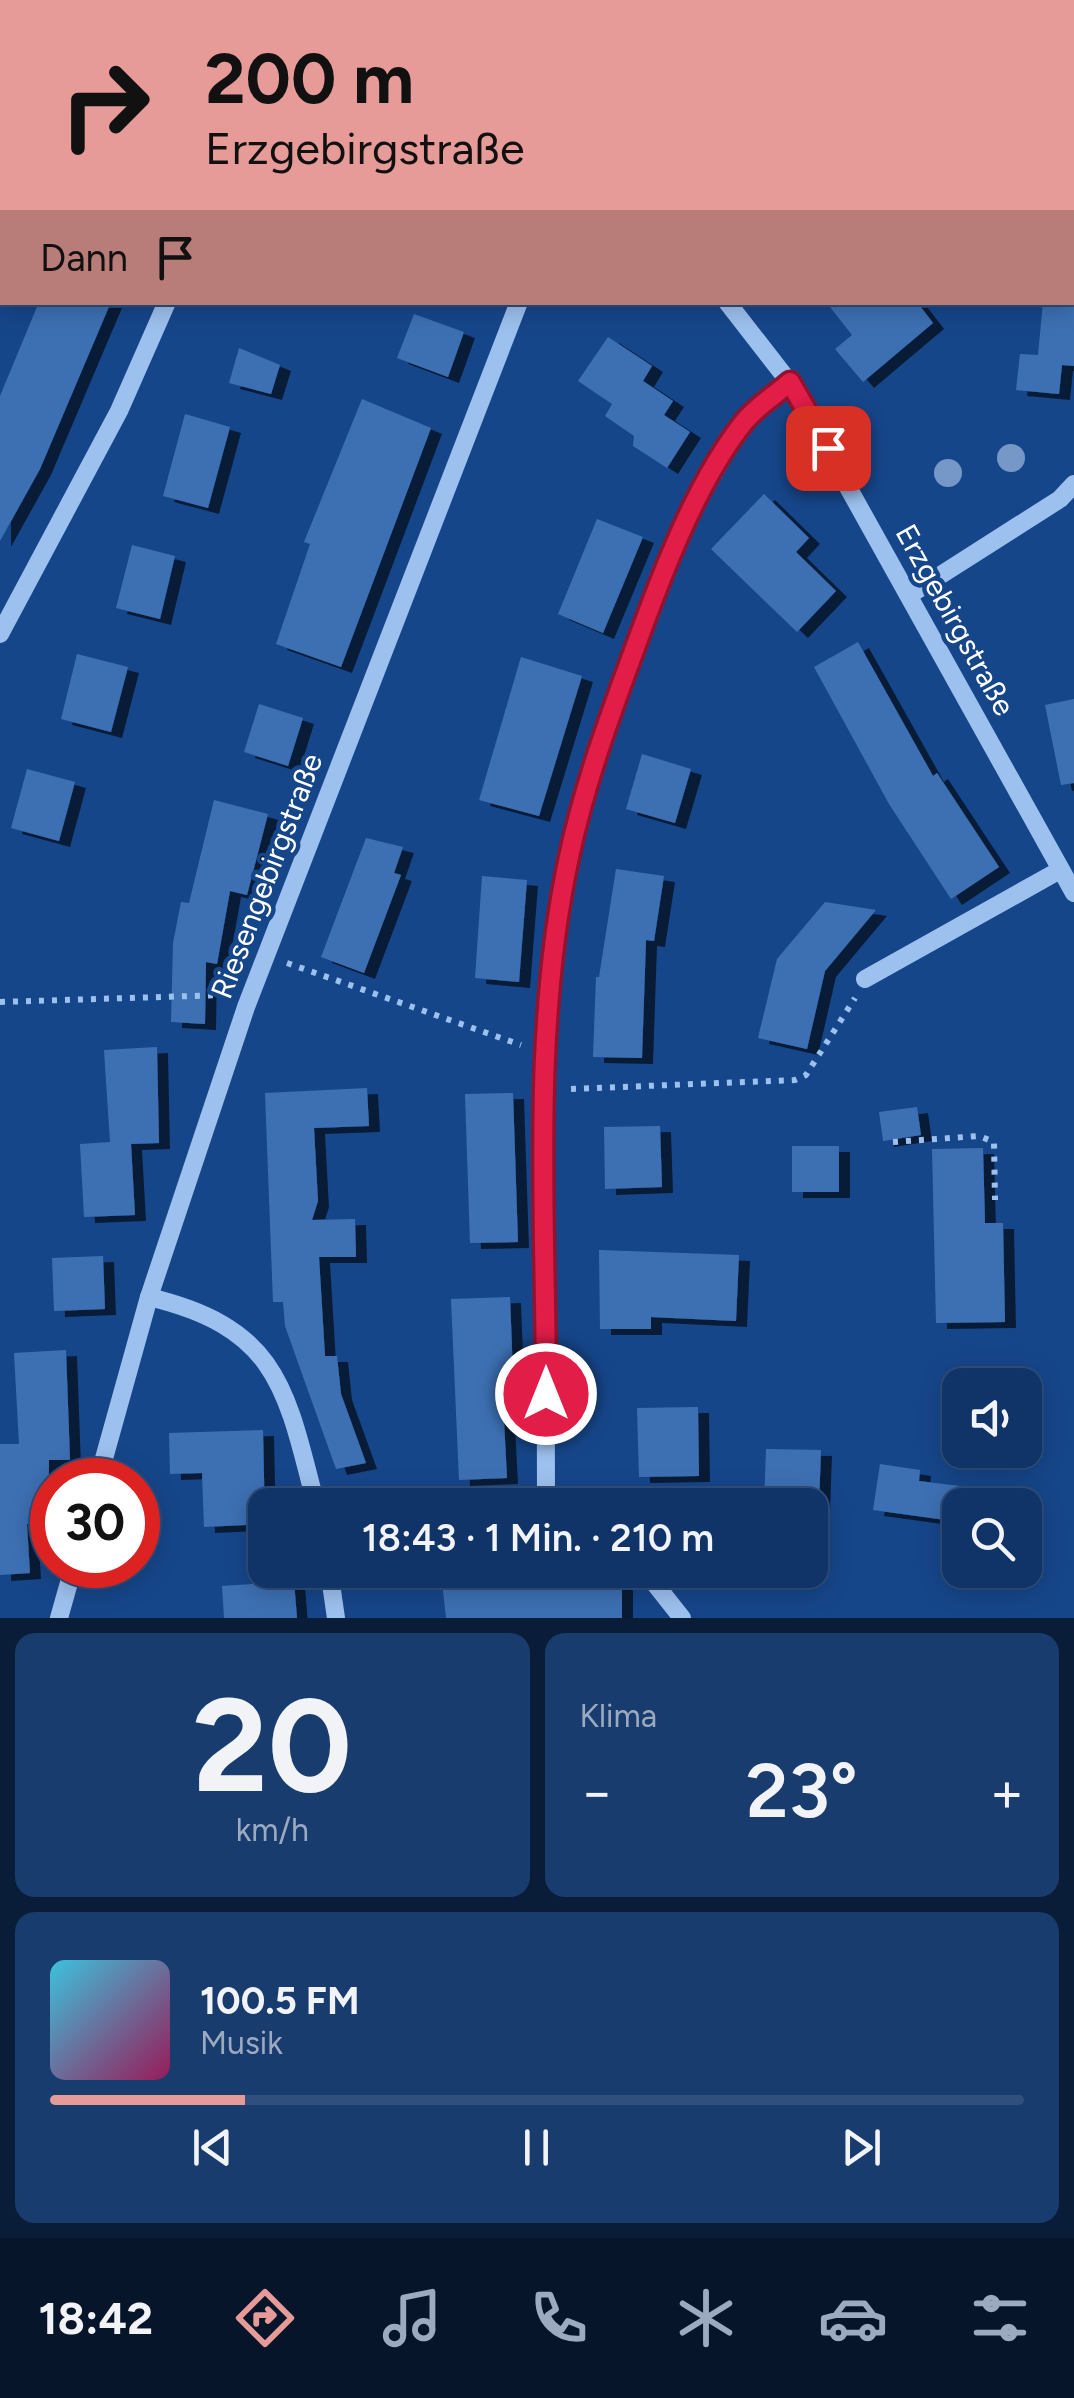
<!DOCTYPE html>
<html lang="de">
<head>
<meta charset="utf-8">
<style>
	body { margin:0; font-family:Figtree,sans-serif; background:#193c6e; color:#f1f3f6; height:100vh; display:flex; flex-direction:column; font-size:38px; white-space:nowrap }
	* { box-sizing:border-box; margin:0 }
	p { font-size:32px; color:#9caac0 }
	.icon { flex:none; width:55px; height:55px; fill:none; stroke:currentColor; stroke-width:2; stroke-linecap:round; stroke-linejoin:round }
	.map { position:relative; height:1618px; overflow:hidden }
	.panel { display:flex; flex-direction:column; gap:15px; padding:15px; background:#091d39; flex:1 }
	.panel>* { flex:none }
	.banner { position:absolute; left:0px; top:0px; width:1075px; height:305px; box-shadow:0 5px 25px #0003,0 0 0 2px #304f7c; background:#e69b98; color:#111; overflow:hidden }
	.controls { position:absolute; left:942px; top:1368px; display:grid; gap:20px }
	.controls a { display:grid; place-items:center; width:100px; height:100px; border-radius:20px; background:#103468; box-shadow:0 5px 25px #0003,0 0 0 2px #304f7c; font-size:50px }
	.speed { position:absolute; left:30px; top:1458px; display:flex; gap:20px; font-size:50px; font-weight:700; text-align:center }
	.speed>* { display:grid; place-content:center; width:130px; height:130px; border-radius:50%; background:#103468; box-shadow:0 5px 25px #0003,0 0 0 2px #304f7c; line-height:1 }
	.speed .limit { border:15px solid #d22; background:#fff; color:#111 }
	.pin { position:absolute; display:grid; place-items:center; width:85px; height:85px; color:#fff; margin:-42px; border-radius:20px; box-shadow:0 5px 15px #0006 }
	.me { position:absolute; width:110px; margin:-55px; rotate:0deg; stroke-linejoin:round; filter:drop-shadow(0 0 8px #0008) }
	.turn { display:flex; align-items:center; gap:35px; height:210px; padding:0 40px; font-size:45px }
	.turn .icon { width:130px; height:130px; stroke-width:2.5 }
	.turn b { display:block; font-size:70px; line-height:85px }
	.then { display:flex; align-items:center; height:95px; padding:0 40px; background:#0003; gap:20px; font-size:38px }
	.big { font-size:75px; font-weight:600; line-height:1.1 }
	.panel .card { flex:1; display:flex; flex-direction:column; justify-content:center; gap:15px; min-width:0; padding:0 35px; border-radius:20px; background:#193c6e }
	.panel .dial { align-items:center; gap:0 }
	.dial b { font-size:130px; line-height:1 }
	.song { display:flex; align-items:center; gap:30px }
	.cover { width:120px; height:120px; border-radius:15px; background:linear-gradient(135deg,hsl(190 70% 55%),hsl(330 70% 35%)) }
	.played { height:10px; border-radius:5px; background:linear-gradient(90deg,#e69b98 20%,#304f7c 20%) }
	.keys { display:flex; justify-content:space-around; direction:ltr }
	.heat { display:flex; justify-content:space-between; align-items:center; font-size:55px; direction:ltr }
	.panel .tiles { flex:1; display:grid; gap:15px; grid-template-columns:1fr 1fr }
	.card:last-child { grid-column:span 2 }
	.trip { position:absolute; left:248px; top:1488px; width:580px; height:100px; border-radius:20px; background:#103468; box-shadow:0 5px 25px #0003,0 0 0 2px #304f7c; font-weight:600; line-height:100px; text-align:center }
	.tabs { display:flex; height:160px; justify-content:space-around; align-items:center; background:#06152a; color:#9caac0 }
	.tabs .icon { width:70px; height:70px }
	.tabs .selected { color:#e69b98 }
	.tabs b { font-size:45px; color:#f1f3f6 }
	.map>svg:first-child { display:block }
	.building { fill:#3e70b3; filter:url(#shadow) }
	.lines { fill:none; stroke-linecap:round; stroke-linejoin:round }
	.path { stroke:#9dc1ef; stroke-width:6; stroke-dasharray:5 8; stroke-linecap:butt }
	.minor { stroke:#9dc1ef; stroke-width:18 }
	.tree { fill:#7698c8 }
	.route-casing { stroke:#92132f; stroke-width:25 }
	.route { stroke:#e11d48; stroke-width:18 }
	.labels { text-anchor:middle; stroke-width:9; stroke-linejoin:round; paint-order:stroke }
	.street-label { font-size:30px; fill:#fff; stroke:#16468a }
</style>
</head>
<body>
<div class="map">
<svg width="1074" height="1618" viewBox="0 0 1074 1618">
	<defs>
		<filter id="shadow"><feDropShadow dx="11" dy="6" stdDeviation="0" flood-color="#0009"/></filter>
	</defs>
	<rect width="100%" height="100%" fill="#16468a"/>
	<g class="building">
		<path d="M 39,302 L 111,302 L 40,469 L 0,541 L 0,396 Z"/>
		<path d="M 826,302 L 917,302 L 933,323 L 863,382 L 835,349 L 852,335 Z"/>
		<path d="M 1043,302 L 1074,302 L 1074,366 L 1062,365 L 1059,394 L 1016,390 L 1020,354 L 1038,355 Z"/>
		<path d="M 414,314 L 464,332 L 448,377 L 397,358 Z"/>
		<path d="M 608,337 L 652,366 L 643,381 L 673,401 L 664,415 L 690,432 L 667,468 L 633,446 L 634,436 L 605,416 L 612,404 L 578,381 Z"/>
		<path d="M 239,348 L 280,365 L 271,394 L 229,383 Z"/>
		<path d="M 362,399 L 431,428 L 341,667 L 276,644 L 310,544 L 304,542 Z"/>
		<path d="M 185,414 L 230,427 L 208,508 L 163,496 Z"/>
		<path d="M 764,494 L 809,538 L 796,552 L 836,591 L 797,632 L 711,549 Z"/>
		<path d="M 597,519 L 643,537 L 603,633 L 558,614 Z"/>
		<path d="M 132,545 L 175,556 L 160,619 L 116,608 Z"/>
		<path d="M 858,642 L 933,776 L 937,773 L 999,867 L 951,899 L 889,804 L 814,667 Z"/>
		<path d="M 77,654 L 128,667 L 111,732 L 61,719 Z"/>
		<path d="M 521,657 L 582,676 L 539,816 L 479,800 Z"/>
		<path d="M 1074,699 L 1074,783 L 1061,785 L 1045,705 Z"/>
		<path d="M 259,704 L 303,718 L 288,766 L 244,752 Z"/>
		<path d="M 642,754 L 691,769 L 675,823 L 626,809 Z"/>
		<path d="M 27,769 L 75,782 L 59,841 L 11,828 Z"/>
		<path d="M 214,800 L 268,814 L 247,895 L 230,891 L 217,964 L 206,962 L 205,1024 L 171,1022 L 173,943 L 181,902 L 189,903 Z"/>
		<path d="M 366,838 L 403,847 L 394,873 L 401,875 L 364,973 L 321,957 Z"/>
		<path d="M 616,869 L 664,876 L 654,941 L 646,940 L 642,1058 L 593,1057 L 596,977 L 599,977 Z"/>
		<path d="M 482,876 L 527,880 L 519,982 L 475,978 Z"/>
		<path d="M 825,902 L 876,910 L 825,971 L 807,1049 L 758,1038 L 777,959 Z"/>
		<path d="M 157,1047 L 159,1143 L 131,1144 L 135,1215 L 84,1217 L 80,1144 L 110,1142 L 104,1050 Z"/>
		<path d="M 367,1088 L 369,1126 L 314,1128 L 318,1201 L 312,1220 L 355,1219 L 356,1257 L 319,1257 L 325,1356 L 337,1356 L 341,1394 L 366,1463 L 336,1469 L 285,1326 L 283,1302 L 273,1302 L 265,1093 Z"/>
		<path d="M 513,1093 L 518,1242 L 470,1243 L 465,1094 Z"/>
		<path d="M 917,1107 L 921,1135 L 883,1141 L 879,1112 Z"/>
		<path d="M 660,1126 L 662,1187 L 605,1189 L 604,1127 Z"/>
		<rect x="792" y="1146" width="47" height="46"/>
		<path d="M 983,1148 L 985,1223 L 1003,1223 L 1005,1322 L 936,1323 L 932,1149 Z"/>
		<path d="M 599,1250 L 739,1255 L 736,1321 L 651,1317 L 651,1329 L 600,1329 Z"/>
		<path d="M 103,1256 L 105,1309 L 54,1311 L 52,1258 Z"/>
		<path d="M 510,1297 L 514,1400 L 503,1400 L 507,1478 L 459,1480 L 451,1299 Z"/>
		<path d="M 66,1350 L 70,1460 L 49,1460 L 48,1525 L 27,1524 L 30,1573 L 0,1575 L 0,1444 L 19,1444 L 14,1353 Z"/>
		<path d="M 698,1407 L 699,1476 L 639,1477 L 637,1408 Z"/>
		<path d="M 263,1430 L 265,1524 L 204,1527 L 202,1473 L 170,1474 L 169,1433 Z"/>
		<path d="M 766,1449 L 821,1450 L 819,1505 L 764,1505 Z"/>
		<path d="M 880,1464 L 920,1470 L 919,1481 L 960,1486 L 960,1522 L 873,1510 Z"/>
		<path d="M 473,1570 L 622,1570 L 622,1618 L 446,1618 L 441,1573 Z"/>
		<path d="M 294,1581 L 297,1618 L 224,1618 L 222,1586 Z"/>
	</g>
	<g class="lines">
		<g class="path">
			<path d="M 433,0 L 436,2"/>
			<path d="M 62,2 L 63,0"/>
			<path d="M 0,155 L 2,149"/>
			<path d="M 287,963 L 521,1045"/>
			<path d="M 0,1002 L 224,995"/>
			<path d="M 571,1089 L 795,1080 L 806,1075 L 855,998"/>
			<path d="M 893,1142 L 979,1136 L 994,1142 L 995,1200"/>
		</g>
		<g class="minor">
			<path d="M 246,2 L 247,0"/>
			<path d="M 635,2 L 636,0"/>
			<path d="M 727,302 L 790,383 L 1074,893"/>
			<path d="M 911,594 L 1060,499 L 1074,484"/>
			<path d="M 0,634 L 119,411 L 167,302"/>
			<path d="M 865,979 L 1060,870"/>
			<path d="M 149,1297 C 278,1328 286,1388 316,1505"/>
			<path d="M 98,1480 L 149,1297 L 246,1007 L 519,302"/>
			<path d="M 546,1501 L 545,1054 L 551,971 L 569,858 L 595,754 L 659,584 L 695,505 L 744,421 L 790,383"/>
			<path d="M 501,1505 L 546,1501"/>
			<path d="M 329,1570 L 336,1618"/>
			<path d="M 644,1570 L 682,1618"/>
			<path d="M 59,1618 L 74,1565"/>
		</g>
	</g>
	<g class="tree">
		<circle cx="1011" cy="458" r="14"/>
		<circle cx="948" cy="473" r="14"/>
	</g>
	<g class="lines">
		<defs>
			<path id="route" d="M 546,1394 C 546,1216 531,1032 569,857 C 586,777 615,702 643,626 C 667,561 700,477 744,422 C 756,407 775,395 790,382 L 828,448"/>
		</defs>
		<use href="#route" class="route-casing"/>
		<use href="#route" class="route"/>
	</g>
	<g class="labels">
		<g class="street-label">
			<text transform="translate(955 620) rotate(61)" y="10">Erzgebirgstraße</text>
			<text transform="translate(267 876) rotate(-69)" y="10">Riesengebirgstraße</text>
		</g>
	</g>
</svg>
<div class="controls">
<a><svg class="icon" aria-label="sound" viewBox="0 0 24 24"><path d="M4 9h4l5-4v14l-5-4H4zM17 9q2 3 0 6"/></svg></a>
<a><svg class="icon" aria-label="search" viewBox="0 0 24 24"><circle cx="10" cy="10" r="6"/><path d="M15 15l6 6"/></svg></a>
</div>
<div class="speed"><div class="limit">30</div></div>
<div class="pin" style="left:828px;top:448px;background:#d93025"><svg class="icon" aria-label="arrive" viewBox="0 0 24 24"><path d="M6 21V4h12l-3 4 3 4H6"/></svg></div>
<svg class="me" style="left:546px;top:1394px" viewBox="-20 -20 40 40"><circle r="17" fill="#e11d48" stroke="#fff" stroke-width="3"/><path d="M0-11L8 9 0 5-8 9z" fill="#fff"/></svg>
<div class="trip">18:43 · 1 Min. · 210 m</div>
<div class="banner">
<div class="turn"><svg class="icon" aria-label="right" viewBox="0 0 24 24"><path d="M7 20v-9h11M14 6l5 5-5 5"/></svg><div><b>200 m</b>Erzgebirgstraße</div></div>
<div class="then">Dann<svg class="icon" aria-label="arrive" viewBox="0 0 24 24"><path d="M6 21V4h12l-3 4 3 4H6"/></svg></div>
</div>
</div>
<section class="panel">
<div class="tiles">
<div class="card dial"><b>20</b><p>km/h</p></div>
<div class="card"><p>Klima</p>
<div class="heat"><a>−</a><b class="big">23°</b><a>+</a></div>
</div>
<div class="card">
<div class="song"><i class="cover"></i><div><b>100.5 FM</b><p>Musik</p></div></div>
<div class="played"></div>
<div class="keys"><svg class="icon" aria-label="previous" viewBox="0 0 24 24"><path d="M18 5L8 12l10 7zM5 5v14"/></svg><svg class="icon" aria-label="pause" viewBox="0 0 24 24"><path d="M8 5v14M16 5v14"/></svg><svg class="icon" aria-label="next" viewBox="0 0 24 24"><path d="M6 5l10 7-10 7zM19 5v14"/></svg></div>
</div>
</div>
</section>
<nav class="tabs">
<b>18:42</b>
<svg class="icon selected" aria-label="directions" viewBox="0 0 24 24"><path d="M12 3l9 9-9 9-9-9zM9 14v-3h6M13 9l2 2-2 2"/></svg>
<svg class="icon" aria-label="music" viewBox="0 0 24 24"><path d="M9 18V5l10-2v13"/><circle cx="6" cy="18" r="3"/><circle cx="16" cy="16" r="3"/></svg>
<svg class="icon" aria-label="phone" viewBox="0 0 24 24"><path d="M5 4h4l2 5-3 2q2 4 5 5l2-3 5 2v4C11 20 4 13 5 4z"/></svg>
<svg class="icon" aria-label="climate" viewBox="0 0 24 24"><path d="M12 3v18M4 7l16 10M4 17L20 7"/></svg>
<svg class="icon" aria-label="car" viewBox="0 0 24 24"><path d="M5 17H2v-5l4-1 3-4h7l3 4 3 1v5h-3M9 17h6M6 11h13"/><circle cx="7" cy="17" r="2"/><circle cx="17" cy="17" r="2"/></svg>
<svg class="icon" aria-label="filters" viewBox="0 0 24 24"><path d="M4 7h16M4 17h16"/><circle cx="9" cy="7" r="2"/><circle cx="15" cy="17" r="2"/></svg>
</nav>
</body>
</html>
